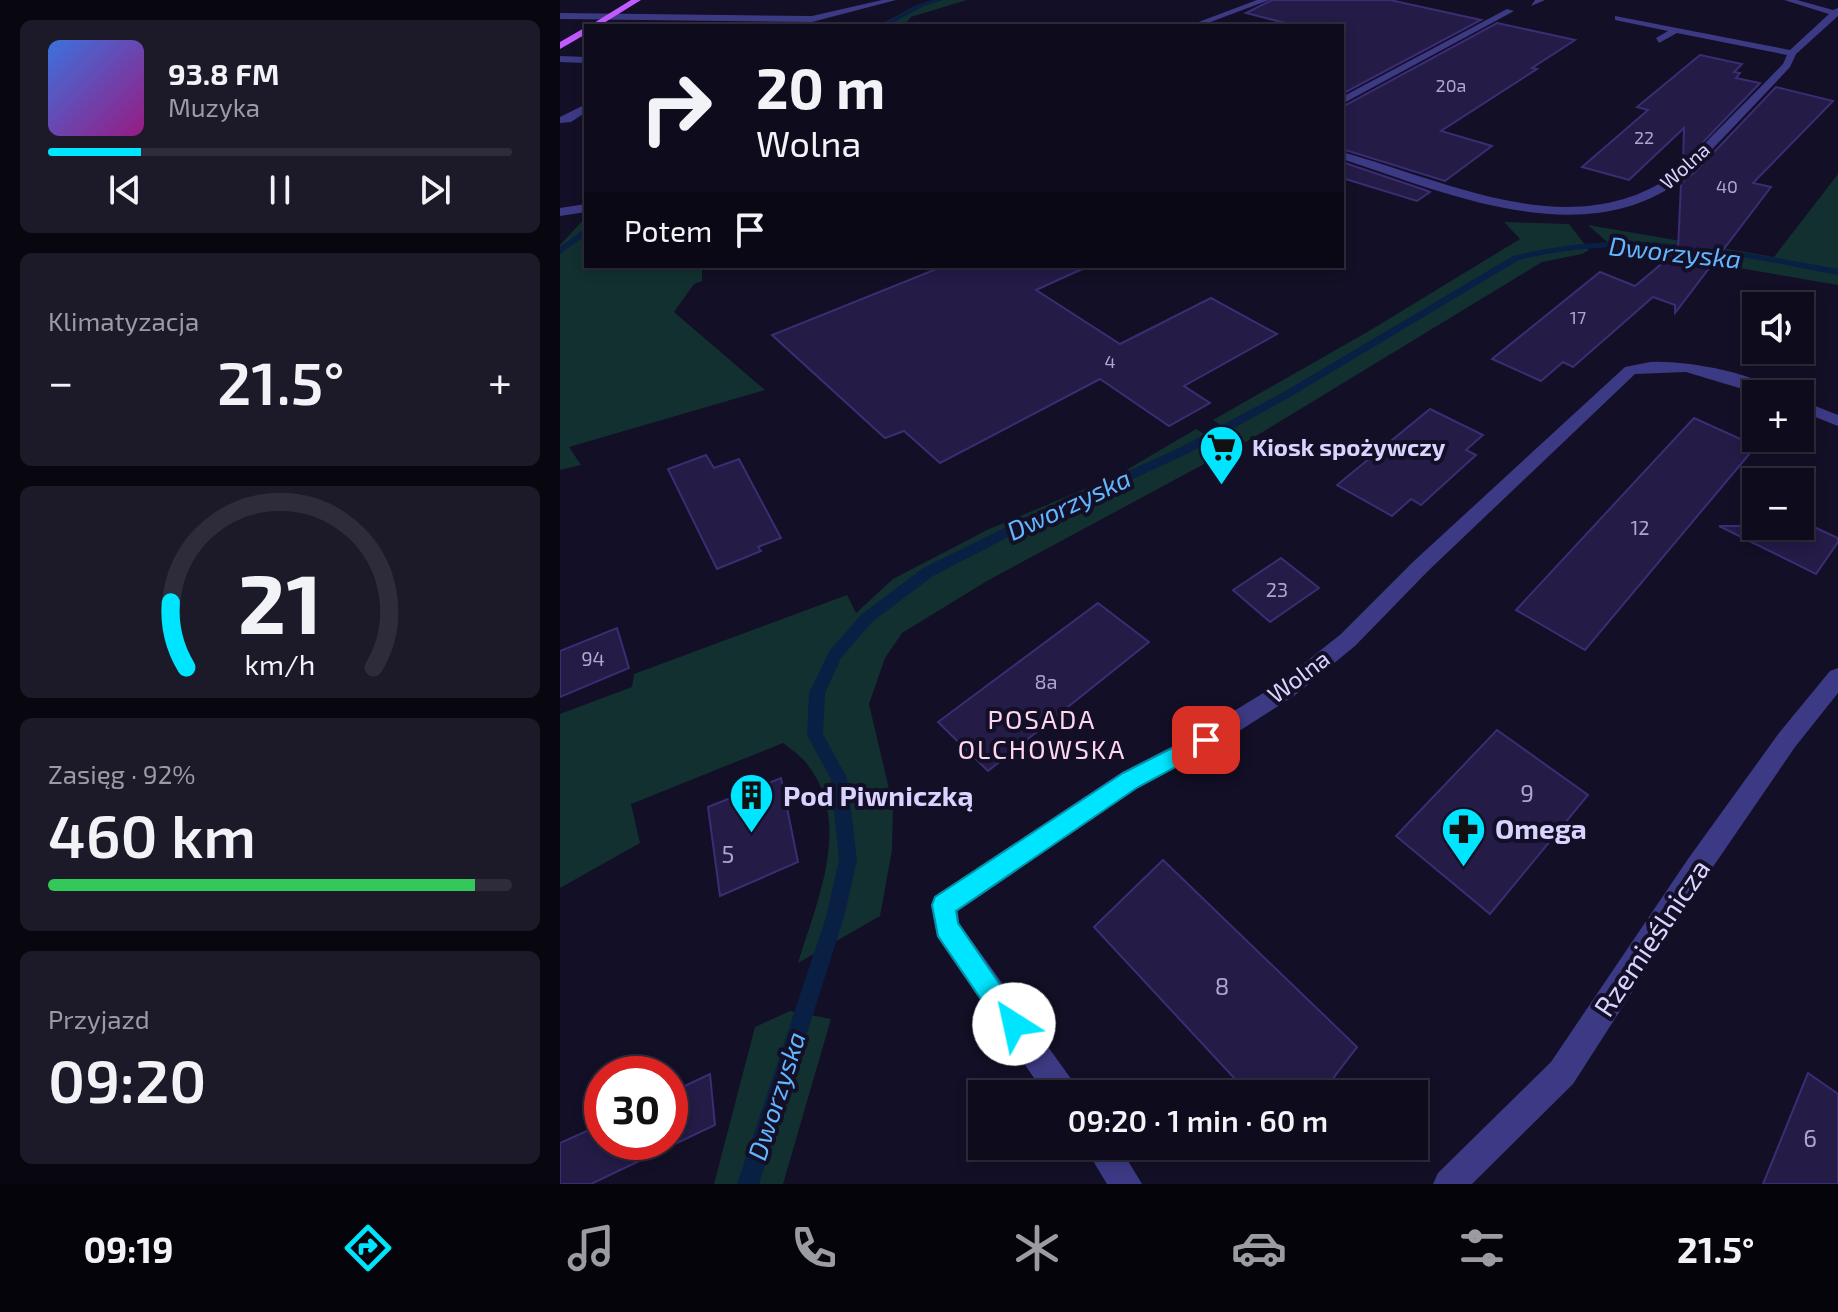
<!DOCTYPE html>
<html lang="pl">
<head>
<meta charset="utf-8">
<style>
	body { margin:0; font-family:"Exo 2",sans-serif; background:#1c1929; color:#f1f3f6; height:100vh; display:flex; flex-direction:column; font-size:30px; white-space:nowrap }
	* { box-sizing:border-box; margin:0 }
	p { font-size:26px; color:#9b9ba3 }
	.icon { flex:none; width:44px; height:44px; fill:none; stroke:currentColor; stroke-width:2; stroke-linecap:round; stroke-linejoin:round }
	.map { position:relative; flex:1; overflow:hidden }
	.sheet { display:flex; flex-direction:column; gap:20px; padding:20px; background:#08060f; width:560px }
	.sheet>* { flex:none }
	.banner { position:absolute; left:24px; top:24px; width:760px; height:244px; border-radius:0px; box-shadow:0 4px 12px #0003,0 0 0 2px #2e2b3b; background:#0e0b1c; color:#f1f3f6; overflow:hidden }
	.buttons { position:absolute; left:1182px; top:292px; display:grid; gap:16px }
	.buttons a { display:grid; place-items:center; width:72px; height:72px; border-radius:0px; background:#0e0b1c; box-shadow:0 4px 12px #0003,0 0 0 2px #2e2b3b; font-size:40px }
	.speed { position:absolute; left:24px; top:1056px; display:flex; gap:16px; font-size:40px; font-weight:700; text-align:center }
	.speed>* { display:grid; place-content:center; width:104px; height:104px; border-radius:50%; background:#0e0b1c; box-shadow:0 4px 12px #0003,0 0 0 2px #2e2b3b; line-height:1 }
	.speed .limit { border:12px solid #d22; background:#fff; color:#111 }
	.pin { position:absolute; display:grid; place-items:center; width:68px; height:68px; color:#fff; margin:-34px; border-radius:16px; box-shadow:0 4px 12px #0006 }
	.me { position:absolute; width:88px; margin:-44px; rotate:325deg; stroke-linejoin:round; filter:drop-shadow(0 0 6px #0008) }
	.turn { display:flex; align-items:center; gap:28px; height:168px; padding:0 40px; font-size:36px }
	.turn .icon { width:104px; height:104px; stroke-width:2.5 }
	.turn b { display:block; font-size:56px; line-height:68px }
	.then { display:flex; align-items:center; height:76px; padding:0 40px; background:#0003; gap:16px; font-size:30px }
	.big { font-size:60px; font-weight:600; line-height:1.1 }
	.sheet .tile { flex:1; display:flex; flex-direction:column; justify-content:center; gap:12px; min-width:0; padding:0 28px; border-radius:12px; background:#1c1929 }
	.sheet .dial { align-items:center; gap:0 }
	.dial svg { height:208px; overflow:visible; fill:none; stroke:#2e2b3b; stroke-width:7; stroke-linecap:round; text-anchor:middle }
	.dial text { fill:#f1f3f6; stroke:none }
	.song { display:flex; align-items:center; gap:24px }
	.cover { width:96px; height:96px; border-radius:12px; background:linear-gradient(135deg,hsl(220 70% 55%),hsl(310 70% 35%)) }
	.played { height:8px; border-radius:4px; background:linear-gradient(90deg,#00e5ff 20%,#2e2b3b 20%) }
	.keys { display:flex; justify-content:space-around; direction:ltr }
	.heat { display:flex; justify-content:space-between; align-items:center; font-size:44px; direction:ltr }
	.charge { height:12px; border-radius:6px; background:linear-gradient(90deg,#34c759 92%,#2e2b3b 0) }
	.trip { position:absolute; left:408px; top:1080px; width:460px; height:80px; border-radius:0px; background:#0e0b1c; box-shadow:0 4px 12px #0003,0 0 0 2px #2e2b3b; font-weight:600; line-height:80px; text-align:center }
	.tab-bar { display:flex; height:128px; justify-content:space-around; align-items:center; background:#06040b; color:#9b9ba3 }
	.tab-bar .icon { width:56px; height:56px }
	.tab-bar .selected { color:#00e5ff }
	.tab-bar b { font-size:36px; color:#f1f3f6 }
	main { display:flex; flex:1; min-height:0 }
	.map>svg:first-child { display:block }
	.green { fill:#12302f }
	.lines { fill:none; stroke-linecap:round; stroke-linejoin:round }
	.stream { fill:#0a1f44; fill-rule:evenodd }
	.building { fill:#241b47; stroke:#3b2d73; stroke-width:2 }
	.minor { fill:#3d3a85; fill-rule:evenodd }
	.major { fill:#c25bff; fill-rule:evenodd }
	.route { fill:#00e5ff; stroke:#0095a6; stroke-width:2 }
	.labels { text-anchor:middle; stroke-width:8; stroke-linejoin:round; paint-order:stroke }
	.far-number-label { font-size:18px; fill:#aca6d1 }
	.far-street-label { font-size:20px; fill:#d9d4ff; stroke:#130f26 }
	.number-label { font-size:20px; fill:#aca6d1 }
	.poi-label { font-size:24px; font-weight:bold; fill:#d9d4ff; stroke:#130f26; text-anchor:start }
	.street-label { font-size:24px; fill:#d9d4ff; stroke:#130f26 }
	.near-number-label { font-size:24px; fill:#aca6d1 }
	.water-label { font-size:26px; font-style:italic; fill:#62b6ff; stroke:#130f26 }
	.neighbourhood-label { font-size:26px; letter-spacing:2px; fill:#ffd6f0; stroke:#130f26 }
	.near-poi-label { font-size:28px; font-weight:bold; fill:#d9d4ff; stroke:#130f26; text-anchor:start }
	.near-street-label { font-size:28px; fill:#d9d4ff; stroke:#130f26 }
</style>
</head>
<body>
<main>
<section class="sheet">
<div class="tile">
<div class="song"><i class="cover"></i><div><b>93.8 FM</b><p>Muzyka</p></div></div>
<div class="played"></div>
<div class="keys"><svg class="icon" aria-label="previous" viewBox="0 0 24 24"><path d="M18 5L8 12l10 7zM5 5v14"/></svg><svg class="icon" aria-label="pause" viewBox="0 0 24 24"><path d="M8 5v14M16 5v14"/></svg><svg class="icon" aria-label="next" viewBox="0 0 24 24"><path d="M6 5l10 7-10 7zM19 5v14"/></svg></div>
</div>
<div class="tile"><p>Klimatyzacja</p>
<div class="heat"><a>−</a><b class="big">21.5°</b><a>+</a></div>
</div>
<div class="tile dial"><svg viewBox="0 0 100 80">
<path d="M14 69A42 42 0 1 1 86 69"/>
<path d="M14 69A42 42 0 0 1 8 44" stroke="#00e5ff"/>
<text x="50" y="56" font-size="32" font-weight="700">21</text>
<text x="50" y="72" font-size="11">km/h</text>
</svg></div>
<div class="tile"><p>Zasięg · 92%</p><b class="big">460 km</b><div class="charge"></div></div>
<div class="tile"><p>Przyjazd</p><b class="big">09:20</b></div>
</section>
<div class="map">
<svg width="1278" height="1184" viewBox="0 0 1278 1184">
	<rect width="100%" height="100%" fill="#130f26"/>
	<g class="green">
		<path d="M 373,0 L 407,0 L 351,17 L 347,22 L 356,26 L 318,26 L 357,5 Z"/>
		<path d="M 1278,174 L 1278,285 L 1115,257 L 1067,254 L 1055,249 L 1028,225 L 1214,257 Z"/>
		<path d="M 26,217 L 26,266 L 142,266 L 142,281 L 134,284 L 114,312 L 205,390 L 9,447 L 21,465 L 0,470 L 0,245 Z"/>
		<path d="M 944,222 L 1009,224 L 1029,250 L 1022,254 L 982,262 L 686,442 L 653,420 L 809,331 L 960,239 Z"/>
		<path d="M 636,429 L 670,450 L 427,581 L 342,633 L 325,658 L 309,704 L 333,806 L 332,850 L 320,916 L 238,963 C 257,901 293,822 247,764 C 241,756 231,749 223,743 L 71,804 L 80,843 L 0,888 L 0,714 L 72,687 L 74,674 L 287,595 L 296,613 L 333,579 L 427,530 L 558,475 Z"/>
		<path d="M 230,1011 L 271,1019 L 223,1184 L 154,1184 L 195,1027 Z"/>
	</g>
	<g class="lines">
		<g class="stream">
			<path d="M 374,0 L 383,0 L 364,6 L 327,26 L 320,26 L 360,4 Z"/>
			<path d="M 26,228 L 26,235 L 0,254 L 0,247 Z"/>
			<path d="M 1073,241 C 1143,245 1210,256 1278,269 L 1278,275 C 1173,254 1065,233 959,260 L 730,397 L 629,453 L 456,533 L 373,576 L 312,622 L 281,658 L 265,693 L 263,734 L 287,778 L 297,860 L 284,917 L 199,1184 L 177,1184 L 266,917 L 279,860 L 271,779 L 247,735 L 249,693 L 270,650 L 302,614 L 363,568 L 446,527 L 621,447 L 722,393 L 953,256 C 993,246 1031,242 1073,241 Z"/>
		</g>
	</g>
	<g class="building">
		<path d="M 712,0 L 830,0 L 921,20 L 782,94 L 782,26 L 737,26 L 686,13 Z"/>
		<path d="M 937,23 L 1015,40 L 972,68 L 977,69 L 881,131 L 932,146 L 885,181 L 782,149 L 782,107 Z"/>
		<path d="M 1140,55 L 1182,64 L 1174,72 L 1180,73 L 1176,78 L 1200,83 L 1123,163 L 1124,128 L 1069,180 L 1022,167 L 1088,110 L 1077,107 Z"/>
		<path d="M 1216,87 L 1273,101 L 1193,183 L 1211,187 L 1115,313 L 1115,305 L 1093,297 L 1013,367 L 1003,362 L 981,381 L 932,359 L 1040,272 L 1075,286 L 1118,250 L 1121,183 L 1136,171 Z"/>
		<path d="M 782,162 L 865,190 L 870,192 L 857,201 L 782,178 Z"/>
		<path d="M 384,266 L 529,266 L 476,290 L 560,344 L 651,298 L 717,334 L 624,386 L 650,403 L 609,426 L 540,379 L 380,463 L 344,431 L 325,438 L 212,335 Z"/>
		<path d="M 870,409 L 923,435 L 906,450 L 916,455 L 861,505 L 851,499 L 832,516 L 777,485 Z"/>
		<path d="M 1134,418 L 1196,446 L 1025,650 L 956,610 Z"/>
		<path d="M 146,455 L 154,468 L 179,459 L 221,538 L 198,547 L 201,551 L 157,569 L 108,469 Z"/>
		<path d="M 1159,526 L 1252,526 L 1278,538 L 1278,542 L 1256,574 Z"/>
		<path d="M 721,558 L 759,588 L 710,622 L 673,590 Z"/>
		<path d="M 538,603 L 589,642 L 428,771 L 378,722 Z"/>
		<path d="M 57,628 L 69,668 L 0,697 L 0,651 Z"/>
		<path d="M 937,730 L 1028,795 L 930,914 L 836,836 Z"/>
		<path d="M 221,778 L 238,862 L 160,896 L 148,807 Z"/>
		<path d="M 603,860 L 797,1047 L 761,1094 L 689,1094 L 534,927 Z"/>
		<path d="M 1248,1073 L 1278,1094 L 1278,1184 L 1203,1184 Z"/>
		<path d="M 150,1074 L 155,1125 L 31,1184 L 0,1184 L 0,1143 L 42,1124 L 42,1142 L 110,1142 L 110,1093 Z"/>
	</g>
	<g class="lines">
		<g class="minor">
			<path d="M 322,0 L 336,0 L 252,22 L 0,19 L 0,13 L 252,16 Z"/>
			<path d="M 697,0 L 709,0 L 640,26 L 628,26 Z"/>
			<path d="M 975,0 L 985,0 L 971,6 Z"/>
			<path d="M 1224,0 L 1237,0 L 1273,10 L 1278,8 L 1278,16 L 1236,54 L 1230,67 C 1207,92 1183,117 1159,142 C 1148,153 1138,167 1125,177 C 1027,255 886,193 782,159 L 782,152 C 888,181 1014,247 1116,173 C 1128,164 1139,150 1150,138 C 1174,114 1199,89 1223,64 L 1227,55 L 1117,33 L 1099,43 L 1096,38 L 1108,31 L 1055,20 L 1055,16 L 1230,50 L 1269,14 Z"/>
			<path d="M 947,9 L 954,11 L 782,104 L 782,97 Z"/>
			<path d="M 0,56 L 26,57 L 26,63 L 0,62 Z"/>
			<path d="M 26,104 L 26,112 L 11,122 L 0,123 L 0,117 Z"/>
			<path d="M 26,204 L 26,212 L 0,216 L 0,208 Z"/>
			<path d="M 1090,362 C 1122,360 1197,372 1221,394 L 1199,394 L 1126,372 L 1075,374 L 868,571 L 795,646 L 734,696 L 654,747 L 578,788 L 398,911 L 399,923 L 514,1083 L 518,1094 L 485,1094 L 377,937 L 371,905 L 375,896 L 562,772 L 638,733 L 718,684 L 781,634 L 854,561 L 1065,367 Z"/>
			<path d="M 1240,400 L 1278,415 L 1278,426 L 1240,411 Z"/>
			<path d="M 1278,668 L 1278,693 L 1235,747 L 1146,877 L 1013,1084 L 912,1184 L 873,1184 L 878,1173 L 991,1062 L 1128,859 L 1219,733 L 1270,671 Z"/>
			<path d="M 524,1146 L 559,1146 L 582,1184 L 547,1184 Z"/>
		</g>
		<g class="major">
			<path d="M 71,0 L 81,0 L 39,26 L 29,26 Z"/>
			<path d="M 26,27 L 26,34 L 0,49 L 0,42 Z"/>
		</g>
	</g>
	<path class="route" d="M 646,731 L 653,734 L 656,740 L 653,747 L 578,787 L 396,911 L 398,923 L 467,1024 L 463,1033 L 454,1037 L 444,1033 L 378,936 L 372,905 L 375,897 L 563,773 Z"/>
	<defs>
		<symbol id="supermarket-pin" viewBox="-11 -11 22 30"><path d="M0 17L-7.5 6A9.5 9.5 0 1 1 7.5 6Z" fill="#00e5ff" stroke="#130f26"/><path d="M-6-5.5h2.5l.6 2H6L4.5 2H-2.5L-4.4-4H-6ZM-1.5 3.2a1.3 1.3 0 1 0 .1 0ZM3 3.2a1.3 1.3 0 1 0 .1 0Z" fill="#111"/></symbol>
		<symbol id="building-pin" viewBox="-11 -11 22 30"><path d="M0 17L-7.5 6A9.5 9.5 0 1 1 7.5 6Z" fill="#00e5ff" stroke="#130f26"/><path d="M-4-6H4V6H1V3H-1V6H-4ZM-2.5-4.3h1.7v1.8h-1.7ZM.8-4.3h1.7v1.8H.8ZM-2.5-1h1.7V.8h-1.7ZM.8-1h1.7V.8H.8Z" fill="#111"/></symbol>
		<symbol id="pharmacy-pin" viewBox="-11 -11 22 30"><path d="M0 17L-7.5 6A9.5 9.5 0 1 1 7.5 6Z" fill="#00e5ff" stroke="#130f26"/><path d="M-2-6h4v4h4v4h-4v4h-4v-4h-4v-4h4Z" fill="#111"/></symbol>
	</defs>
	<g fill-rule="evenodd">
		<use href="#supermarket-pin" x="636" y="422" width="51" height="69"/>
		<use href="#building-pin" x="166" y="770" width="51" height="69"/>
		<use href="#pharmacy-pin" x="878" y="804" width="51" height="69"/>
	</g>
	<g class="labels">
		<g class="far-number-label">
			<text x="891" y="92">20a</text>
			<text x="1084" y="144">22</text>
			<text x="1167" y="193">40</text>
			<text x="1018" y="324">17</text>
			<text x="550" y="368">4</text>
		</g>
		<g class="far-street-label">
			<text transform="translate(1125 166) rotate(-42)" y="7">Wolna</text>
		</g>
		<g class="number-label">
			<text x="1080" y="535">12</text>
			<text x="717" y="597">23</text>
			<text x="33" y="666">94</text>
			<text x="486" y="689">8a</text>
		</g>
		<g class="poi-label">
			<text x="692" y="456">Kiosk spożywczy</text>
		</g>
		<g class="street-label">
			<text transform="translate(739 677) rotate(-37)" y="8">Wolna</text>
		</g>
		<g class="near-number-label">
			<text x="967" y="802">9</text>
			<text x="168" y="863">5</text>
			<text x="662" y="995">8</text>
			<text x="1250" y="1147">6</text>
		</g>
		<g class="water-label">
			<text transform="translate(1115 253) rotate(6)" y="9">Dworzyska</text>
			<text transform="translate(509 505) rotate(-25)" y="9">Dworzyska</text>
			<text transform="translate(217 1096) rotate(-72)" y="9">Dworzyska</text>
		</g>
		<g class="neighbourhood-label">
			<text x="482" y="729">POSADA<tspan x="482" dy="30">OLCHOWSKA</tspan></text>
		</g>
		<g class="near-poi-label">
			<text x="223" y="806">Pod Piwniczką</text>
			<text x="935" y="839">Omega</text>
		</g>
		<g class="near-street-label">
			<text transform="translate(1092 938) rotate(-56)" y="10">Rzemieślnicza</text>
		</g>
	</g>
</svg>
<div class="buttons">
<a><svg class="icon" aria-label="sound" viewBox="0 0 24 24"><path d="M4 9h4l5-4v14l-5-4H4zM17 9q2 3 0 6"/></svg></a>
<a>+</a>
<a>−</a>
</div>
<div class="speed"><div class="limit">30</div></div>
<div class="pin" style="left:646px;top:740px;background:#d93025"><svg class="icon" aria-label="arrive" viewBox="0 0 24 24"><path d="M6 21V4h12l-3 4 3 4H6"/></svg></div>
<svg class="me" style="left:454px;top:1024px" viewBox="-20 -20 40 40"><circle r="19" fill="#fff"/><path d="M0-13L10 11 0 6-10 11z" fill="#00e5ff"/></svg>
<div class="trip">09:20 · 1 min · 60 m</div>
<div class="banner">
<div class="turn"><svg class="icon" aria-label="right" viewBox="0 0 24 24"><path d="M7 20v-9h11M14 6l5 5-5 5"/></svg><div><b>20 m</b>Wolna</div></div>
<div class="then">Potem<svg class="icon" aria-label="arrive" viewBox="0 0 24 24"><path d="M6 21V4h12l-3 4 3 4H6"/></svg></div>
</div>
</div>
</main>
<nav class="tab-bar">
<b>09:19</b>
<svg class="icon selected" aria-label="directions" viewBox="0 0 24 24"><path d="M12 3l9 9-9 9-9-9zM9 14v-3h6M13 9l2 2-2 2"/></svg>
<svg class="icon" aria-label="music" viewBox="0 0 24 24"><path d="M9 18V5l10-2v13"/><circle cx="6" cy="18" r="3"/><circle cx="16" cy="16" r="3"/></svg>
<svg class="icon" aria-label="phone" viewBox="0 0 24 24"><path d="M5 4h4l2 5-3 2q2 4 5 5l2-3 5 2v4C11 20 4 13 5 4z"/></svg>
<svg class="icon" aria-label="climate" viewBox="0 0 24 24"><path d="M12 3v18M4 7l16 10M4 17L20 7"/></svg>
<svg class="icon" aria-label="car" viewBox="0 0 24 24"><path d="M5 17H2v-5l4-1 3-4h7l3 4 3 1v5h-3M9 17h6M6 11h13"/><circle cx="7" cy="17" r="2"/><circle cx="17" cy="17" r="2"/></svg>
<svg class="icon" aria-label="filters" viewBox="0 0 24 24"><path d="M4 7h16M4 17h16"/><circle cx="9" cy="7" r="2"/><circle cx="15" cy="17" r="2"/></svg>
<b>21.5°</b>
</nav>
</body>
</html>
